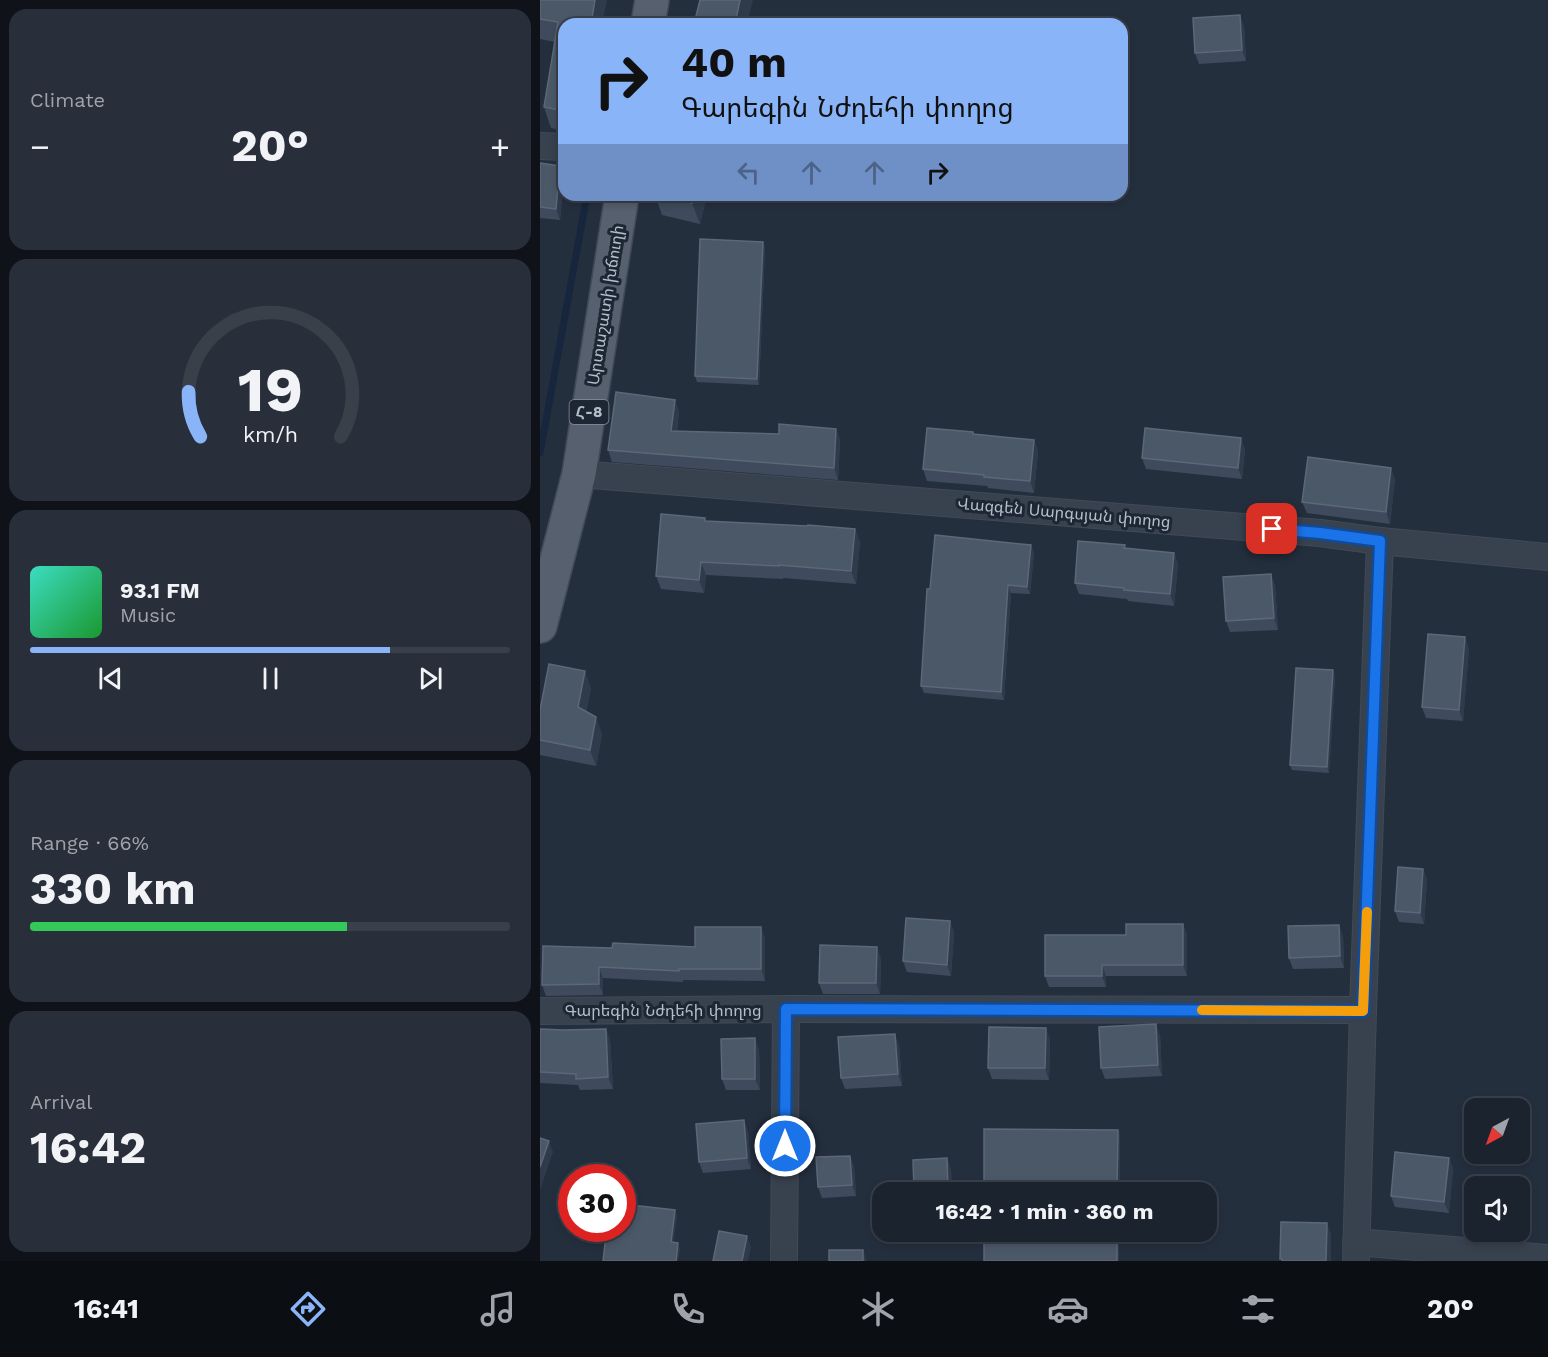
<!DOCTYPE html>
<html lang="en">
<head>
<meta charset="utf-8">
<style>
	body { margin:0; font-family:"Work Sans","Noto Sans Armenian",sans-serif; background:#282f3a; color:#f1f3f6; height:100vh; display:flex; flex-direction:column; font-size:22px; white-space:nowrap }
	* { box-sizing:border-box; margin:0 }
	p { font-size:20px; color:#a0a4aa }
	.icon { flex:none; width:33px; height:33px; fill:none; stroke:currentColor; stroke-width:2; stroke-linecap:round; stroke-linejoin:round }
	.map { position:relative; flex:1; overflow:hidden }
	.panel { display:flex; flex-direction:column; gap:9px; padding:9px; background:#0f1319; width:540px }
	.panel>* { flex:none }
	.top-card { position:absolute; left:18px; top:18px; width:570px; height:183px; border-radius:18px; box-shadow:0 3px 9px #0003,0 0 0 2px #39404a; background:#8ab4f8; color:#111; overflow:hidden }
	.needle { width:39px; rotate:221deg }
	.fabs { position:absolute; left:924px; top:1098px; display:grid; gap:12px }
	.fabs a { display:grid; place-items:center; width:66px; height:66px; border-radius:12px; background:#1b232e; box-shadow:0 3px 9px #0003,0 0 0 2px #39404a; font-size:30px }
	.speed { position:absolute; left:18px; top:1164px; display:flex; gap:12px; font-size:30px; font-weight:700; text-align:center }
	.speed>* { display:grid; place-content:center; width:78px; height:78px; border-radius:50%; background:#1b232e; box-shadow:0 3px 9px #0003,0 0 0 2px #39404a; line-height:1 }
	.speed .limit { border:9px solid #d22; background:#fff; color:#111 }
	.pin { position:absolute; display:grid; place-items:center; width:51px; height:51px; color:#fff; margin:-26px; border-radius:12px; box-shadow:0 3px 9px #0006 }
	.me { position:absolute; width:66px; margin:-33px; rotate:0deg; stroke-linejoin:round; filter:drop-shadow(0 0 4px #0008) }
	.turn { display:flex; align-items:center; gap:21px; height:126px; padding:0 24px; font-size:27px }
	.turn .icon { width:78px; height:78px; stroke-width:2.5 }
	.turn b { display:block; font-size:42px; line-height:51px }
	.lanes { display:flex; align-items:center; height:57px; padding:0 24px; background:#0003; justify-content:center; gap:30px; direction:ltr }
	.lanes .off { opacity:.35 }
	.big { font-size:45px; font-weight:700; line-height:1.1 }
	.panel .card { flex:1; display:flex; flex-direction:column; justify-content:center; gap:9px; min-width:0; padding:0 21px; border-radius:18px; background:#282f3a }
	.panel .dial { align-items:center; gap:0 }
	.dial svg { height:156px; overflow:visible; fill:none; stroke:#39404a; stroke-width:7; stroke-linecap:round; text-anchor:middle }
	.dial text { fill:#f1f3f6; stroke:none }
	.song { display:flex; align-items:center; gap:18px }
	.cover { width:72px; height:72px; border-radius:9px; background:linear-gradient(135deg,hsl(170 70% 55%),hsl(130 70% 35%)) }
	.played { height:6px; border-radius:3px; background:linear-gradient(90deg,#8ab4f8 75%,#39404a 75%) }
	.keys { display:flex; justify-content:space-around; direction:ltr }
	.heat { display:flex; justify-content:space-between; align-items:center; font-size:33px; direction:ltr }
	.charge { height:9px; border-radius:4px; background:linear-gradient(90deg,#34c759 66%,#39404a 0) }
	.trip { position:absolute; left:332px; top:1182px; width:345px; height:60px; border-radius:18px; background:#1b232e; box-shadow:0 3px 9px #0003,0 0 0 2px #39404a; font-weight:700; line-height:60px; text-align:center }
	.dock { display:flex; height:96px; justify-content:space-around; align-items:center; background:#0b0e12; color:#a0a4aa }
	.dock .icon { width:42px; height:42px }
	.dock .current { color:#8ab4f8 }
	.dock b { font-size:27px; color:#f1f3f6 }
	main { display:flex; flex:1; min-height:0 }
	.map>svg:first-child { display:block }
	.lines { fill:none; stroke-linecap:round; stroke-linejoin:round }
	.stream { stroke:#17263c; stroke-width:7 }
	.minor-casing { stroke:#414a57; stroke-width:28 }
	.major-casing { stroke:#414a57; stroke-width:36 }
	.minor { stroke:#38414e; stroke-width:26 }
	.major { stroke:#56606e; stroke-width:33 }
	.wall { fill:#3f4b5c }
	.shaded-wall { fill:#2f3b4b }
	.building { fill:#4b5868; stroke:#5c6777; stroke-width:1.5 }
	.route-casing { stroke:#114b97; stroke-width:15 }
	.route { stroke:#1a73e8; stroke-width:10 }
	.slow { stroke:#f59e0b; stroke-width:10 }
	.labels { text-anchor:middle; stroke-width:6; stroke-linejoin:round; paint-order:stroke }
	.shield { fill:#1d2633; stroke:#878f9c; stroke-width:1.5 }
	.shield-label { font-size:15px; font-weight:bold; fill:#b4bcc9 }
	.street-label { font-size:16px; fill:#b4bcc9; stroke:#1d2633 }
</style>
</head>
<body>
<main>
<section class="panel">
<div class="card"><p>Climate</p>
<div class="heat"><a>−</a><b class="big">20°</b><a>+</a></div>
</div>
<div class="card dial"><svg viewBox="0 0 100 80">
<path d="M14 69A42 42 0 1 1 86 69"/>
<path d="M14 69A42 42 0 0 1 8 46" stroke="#8ab4f8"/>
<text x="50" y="56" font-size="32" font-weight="700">19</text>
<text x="50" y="72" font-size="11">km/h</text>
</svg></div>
<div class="card">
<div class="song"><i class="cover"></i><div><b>93.1 FM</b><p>Music</p></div></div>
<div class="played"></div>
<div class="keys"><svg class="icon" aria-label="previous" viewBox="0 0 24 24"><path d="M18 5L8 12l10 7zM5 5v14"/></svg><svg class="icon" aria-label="pause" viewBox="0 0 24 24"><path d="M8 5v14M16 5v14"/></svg><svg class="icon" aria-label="next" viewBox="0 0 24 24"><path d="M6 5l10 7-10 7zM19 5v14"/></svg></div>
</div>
<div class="card"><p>Range · 66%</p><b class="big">330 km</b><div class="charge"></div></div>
<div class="card"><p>Arrival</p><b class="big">16:42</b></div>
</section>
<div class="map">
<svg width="1008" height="1261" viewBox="0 0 1008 1261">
	<rect width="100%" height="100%" fill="#242f3e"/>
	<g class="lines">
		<path class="stream" d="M 0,453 L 47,195"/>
		<defs>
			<g id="minor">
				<path d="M 0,146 L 24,147"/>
				<path d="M 39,474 L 780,533 L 840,541 L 1008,557"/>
				<path d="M 0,1011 L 246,1009 L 823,1010"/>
				<path d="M 816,1242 L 1008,1258"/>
				<path d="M 244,1261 L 246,1009"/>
				<path d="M 816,1261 L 823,1010 L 840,541"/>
			</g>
			<g id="major">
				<path d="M 108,24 L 112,0"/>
				<path d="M 0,626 L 39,474 L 82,195"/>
			</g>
		</defs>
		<use href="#minor" class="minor-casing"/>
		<use href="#major" class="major-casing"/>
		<use href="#minor" class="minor"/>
		<use href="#major" class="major"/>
	</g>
	<g class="wall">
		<path d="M 0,0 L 24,24 L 24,131 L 11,128 L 4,107 L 15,42 L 0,39 Z"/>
		<path d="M 704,26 L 706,61 L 659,64 L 655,53 Z"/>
		<path d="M 0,163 L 24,176 L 20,220 L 0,218 Z"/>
		<path d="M 115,195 L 167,195 L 160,224 L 122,215 Z"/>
		<path d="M 223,242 L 225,248 L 219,385 L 157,382 L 155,376 Z"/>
		<path d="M 139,411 L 137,431 L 239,434 L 296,429 L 300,440 L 298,480 L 72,462 L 68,450 Z"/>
		<path d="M 433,432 L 434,434 L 494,440 L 498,451 L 494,493 L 448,488 L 447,486 L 387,481 L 383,469 Z"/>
		<path d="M 705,449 L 702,479 L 606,469 L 602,458 Z"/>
		<path d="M 855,479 L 850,524 L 767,513 L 762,502 Z"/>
		<path d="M 166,521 L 315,529 L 320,542 L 316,584 L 243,578 L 243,579 L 166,575 L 164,593 L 121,589 L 116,576 Z"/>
		<path d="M 585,545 L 586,548 L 634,553 L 638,564 L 634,606 L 588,601 L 587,599 L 539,594 L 535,583 Z"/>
		<path d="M 494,553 L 490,594 L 471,593 L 464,700 L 384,693 L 381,686 L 390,589 Z"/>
		<path d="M 735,585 L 738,630 L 690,632 L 686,621 Z"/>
		<path d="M 929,648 L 923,721 L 886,718 L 882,707 Z"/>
		<path d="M 795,676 L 789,773 L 752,770 L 750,765 Z"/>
		<path d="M 51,688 L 46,712 L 62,734 L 56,766 L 0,755 L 0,710 Z"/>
		<path d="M 883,869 L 887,880 L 884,924 L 859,922 L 855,911 Z"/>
		<path d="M 410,921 L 414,933 L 411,976 L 367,972 L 363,961 Z"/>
		<path d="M 643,924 L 647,935 L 647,976 L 566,976 L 566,987 L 509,987 L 505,976 L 586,935 Z"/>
		<path d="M 803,936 L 804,968 L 753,969 L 749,958 Z"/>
		<path d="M 225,938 L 225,981 L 143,980 L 143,982 L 63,978 L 63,995 L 6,996 L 2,985 L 72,948 L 155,947 Z"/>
		<path d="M 341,958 L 340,994 L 283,994 L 279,983 Z"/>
		<path d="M 0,1029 L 24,1030 L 66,1029 L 70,1040 L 73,1089 L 40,1090 L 38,1085 L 0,1083 Z"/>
		<path d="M 620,1035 L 622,1076 L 565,1079 L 561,1068 Z"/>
		<path d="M 510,1039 L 509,1080 L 452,1079 L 448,1068 Z"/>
		<path d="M 359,1045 L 362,1086 L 305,1089 L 301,1078 Z"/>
		<path d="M 219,1049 L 220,1090 L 186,1090 L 182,1079 Z"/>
		<path d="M 208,1132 L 211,1169 L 163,1173 L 159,1162 Z"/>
		<path d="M 310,1156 L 314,1167 L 316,1196 L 282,1198 L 278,1187 Z"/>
		<path d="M 407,1158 L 411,1170 L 412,1192 L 375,1192 L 374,1190 Z"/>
		<path d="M 909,1158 L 913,1169 L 909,1213 L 855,1207 L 851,1196 Z"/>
	</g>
	<g class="shaded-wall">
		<path d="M 55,0 L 67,0 L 62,24 L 51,24 Z"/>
		<path d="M 200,0 L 213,0 L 207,24 L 195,24 Z"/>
		<path d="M 700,15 L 704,26 L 706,61 L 702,50 Z"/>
		<path d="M 20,166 L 24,176 L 20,220 L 16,209 Z"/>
		<path d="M 154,195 L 167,195 L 160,224 L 152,203 Z"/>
		<path d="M 223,242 L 225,248 L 219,385 L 217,379 Z"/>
		<path d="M 135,400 L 139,411 L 135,442 L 131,431 Z"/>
		<path d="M 296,429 L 300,440 L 298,480 L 294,468 Z"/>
		<path d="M 701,438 L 705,449 L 702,479 L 698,468 Z"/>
		<path d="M 494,440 L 498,451 L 494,493 L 490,481 Z"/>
		<path d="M 851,468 L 855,479 L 850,524 L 846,512 Z"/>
		<path d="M 315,529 L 320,542 L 316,584 L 311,571 Z"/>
		<path d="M 491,545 L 494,553 L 490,594 L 487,587 Z"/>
		<path d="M 634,553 L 638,564 L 634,606 L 630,594 Z"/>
		<path d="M 161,562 L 166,575 L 164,593 L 159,580 Z"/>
		<path d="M 731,574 L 735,585 L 738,630 L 734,618 Z"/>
		<path d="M 468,585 L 471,593 L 464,700 L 461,692 Z"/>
		<path d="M 925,637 L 929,648 L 923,721 L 919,710 Z"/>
		<path d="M 793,670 L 795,676 L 789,773 L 787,767 Z"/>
		<path d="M 45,671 L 51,688 L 44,724 L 38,707 Z"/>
		<path d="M 56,717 L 62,734 L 56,766 L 50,750 Z"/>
		<path d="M 883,869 L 887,880 L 884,924 L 880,913 Z"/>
		<path d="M 410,921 L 414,933 L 411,976 L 407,965 Z"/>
		<path d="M 643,924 L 647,935 L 647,976 L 643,965 Z"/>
		<path d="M 799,925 L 803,936 L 804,968 L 800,956 Z"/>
		<path d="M 221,927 L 225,938 L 225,981 L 221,969 Z"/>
		<path d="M 337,947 L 341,958 L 340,994 L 336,983 Z"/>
		<path d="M 562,965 L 566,976 L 566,987 L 562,976 Z"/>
		<path d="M 59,967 L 63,978 L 63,995 L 59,984 Z"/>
		<path d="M 616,1024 L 620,1035 L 622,1076 L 618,1065 Z"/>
		<path d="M 506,1028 L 510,1039 L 509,1080 L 505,1068 Z"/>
		<path d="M 66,1029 L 70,1040 L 73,1089 L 68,1077 Z"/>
		<path d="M 355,1034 L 359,1045 L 362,1086 L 358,1074 Z"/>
		<path d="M 215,1038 L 219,1049 L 220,1090 L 215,1079 Z"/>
		<path d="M 204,1120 L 208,1132 L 211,1169 L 207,1158 Z"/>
		<path d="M 578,1130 L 580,1135 L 580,1192 L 577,1192 Z"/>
		<path d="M 9,1141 L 13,1152 L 0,1190 L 0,1167 Z"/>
		<path d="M 310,1156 L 314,1167 L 316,1196 L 312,1185 Z"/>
		<path d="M 407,1158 L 411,1170 L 412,1192 L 410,1192 L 408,1188 Z"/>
		<path d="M 909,1158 L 913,1169 L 909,1213 L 904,1202 Z"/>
		<path d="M 135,1210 L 137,1216 L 133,1248 L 131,1242 Z"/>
		<path d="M 787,1223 L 791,1234 L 791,1261 L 786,1261 Z"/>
		<rect x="577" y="1232" width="2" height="29"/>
		<path d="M 207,1236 L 211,1247 L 208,1261 L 202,1261 Z"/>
		<path d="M 138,1243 L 140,1249 L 138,1261 L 136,1261 Z"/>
		<path d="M 323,1250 L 327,1261 L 323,1261 Z"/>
	</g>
	<g class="building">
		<path d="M 0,0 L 55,0 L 51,24 L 24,24 L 24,111 L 4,107 L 18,22 L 0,19 Z"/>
		<path d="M 160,0 L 200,0 L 195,24 L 154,24 Z"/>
		<path d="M 700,15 L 702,50 L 655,53 L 653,18 Z"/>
		<path d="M 469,19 L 469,24 L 394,24 Z"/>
		<path d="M 514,19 L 546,21 L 546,24 L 513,24 Z"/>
		<path d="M 0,163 L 20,166 L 16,209 L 0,207 Z"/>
		<path d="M 121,195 L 154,195 L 152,203 Z"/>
		<path d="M 160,239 L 223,242 L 217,379 L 155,376 Z"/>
		<path d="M 76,392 L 135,400 L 131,431 L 239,434 L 239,424 L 296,429 L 294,468 L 68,450 Z"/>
		<path d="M 387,428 L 433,432 L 433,434 L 494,440 L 490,481 L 444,477 L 444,475 L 383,469 Z"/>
		<path d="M 605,428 L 701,438 L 698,468 L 602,458 Z"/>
		<path d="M 768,457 L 851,468 L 846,512 L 762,502 Z"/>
		<path d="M 121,514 L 165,518 L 165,521 L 268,526 L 268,525 L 315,529 L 311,571 L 239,565 L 239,566 L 161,562 L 159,580 L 116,576 Z"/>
		<path d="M 395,535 L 491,545 L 487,587 L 468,585 L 461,692 L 381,686 L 387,589 L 390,589 Z"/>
		<path d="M 538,541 L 585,545 L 584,548 L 634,553 L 630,594 L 584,590 L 584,588 L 535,583 Z"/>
		<path d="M 731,574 L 734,618 L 686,621 L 683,577 Z"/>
		<path d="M 888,634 L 925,637 L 919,710 L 882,707 Z"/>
		<path d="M 9,664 L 45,671 L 38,707 L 56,717 L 50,750 L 0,740 L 0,710 Z"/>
		<path d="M 756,668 L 793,670 L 787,767 L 750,765 Z"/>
		<path d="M 858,867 L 883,869 L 880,913 L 855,911 Z"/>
		<path d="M 366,918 L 410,921 L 407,965 L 363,961 Z"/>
		<path d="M 586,924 L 643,924 L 643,965 L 562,965 L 562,976 L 505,976 L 505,935 L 586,935 Z"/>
		<path d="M 799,925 L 800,956 L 749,958 L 748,926 Z"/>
		<path d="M 155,927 L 221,927 L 221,969 L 139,969 L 139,971 L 59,967 L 59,984 L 2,985 L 3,946 L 72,948 L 73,943 L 155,947 Z"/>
		<path d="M 280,945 L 337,947 L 336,983 L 279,983 Z"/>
		<path d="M 616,1024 L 618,1065 L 561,1068 L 559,1027 Z"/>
		<path d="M 449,1027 L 506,1028 L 505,1068 L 448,1068 Z"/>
		<path d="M 0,1029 L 24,1030 L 66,1029 L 68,1077 L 36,1079 L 36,1074 L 0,1072 Z"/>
		<path d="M 355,1034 L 358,1074 L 301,1078 L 298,1037 Z"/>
		<path d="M 215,1038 L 215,1079 L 182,1079 L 181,1039 Z"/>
		<path d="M 204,1120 L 207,1158 L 159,1162 L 156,1124 Z"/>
		<path d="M 444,1129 L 578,1130 L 577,1192 L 444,1192 Z"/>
		<path d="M 0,1138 L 9,1141 L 0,1167 Z"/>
		<path d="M 855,1152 L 909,1158 L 904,1202 L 851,1196 Z"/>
		<path d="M 310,1156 L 312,1185 L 278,1187 L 276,1157 Z"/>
		<path d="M 407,1158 L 408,1188 L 374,1190 L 373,1160 Z"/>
		<path d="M 82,1204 L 135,1210 L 131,1242 L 138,1243 L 136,1261 L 63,1261 L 66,1235 L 70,1235 L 71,1228 L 82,1228 Z"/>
		<path d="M 741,1222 L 787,1223 L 786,1261 L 742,1261 L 742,1259 L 740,1259 Z"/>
		<path d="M 179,1231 L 207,1236 L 202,1261 L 173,1261 Z"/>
		<rect x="444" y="1232" width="133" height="29"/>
		<rect x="289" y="1250" width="34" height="11"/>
	</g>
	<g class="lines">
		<defs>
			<path id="route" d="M 245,1146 L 246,1009 L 823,1011 L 840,541 L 780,533 L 732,529"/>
		</defs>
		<use href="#route" class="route-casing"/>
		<use href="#route" class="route"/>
		<path class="slow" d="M 662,1010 L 823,1011 L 827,912"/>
	</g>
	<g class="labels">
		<rect class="shield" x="29.5" y="400" width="39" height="24" rx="4.5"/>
		<g class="shield-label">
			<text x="49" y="417">Հ-8</text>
		</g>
		<g class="street-label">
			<text transform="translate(65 305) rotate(-81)" y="6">Արտաշատի խճուղի</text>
			<text transform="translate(524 512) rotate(5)" y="6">Վազգեն Սարգսյան փողոց</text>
			<text x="123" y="1016">Գարեգին Նժդեհի փողոց</text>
		</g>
	</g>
</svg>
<div class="fabs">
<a><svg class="needle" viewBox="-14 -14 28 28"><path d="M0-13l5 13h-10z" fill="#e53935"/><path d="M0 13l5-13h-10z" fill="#a0a4aa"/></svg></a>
<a><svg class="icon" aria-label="sound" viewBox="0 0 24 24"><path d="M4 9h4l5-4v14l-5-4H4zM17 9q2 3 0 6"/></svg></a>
</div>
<div class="speed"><div class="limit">30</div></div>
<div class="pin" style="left:732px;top:529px;background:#d93025"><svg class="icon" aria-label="arrive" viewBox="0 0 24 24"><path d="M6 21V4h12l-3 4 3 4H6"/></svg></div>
<svg class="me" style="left:245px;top:1146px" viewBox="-20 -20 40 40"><circle r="17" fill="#1a73e8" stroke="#fff" stroke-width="3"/><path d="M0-11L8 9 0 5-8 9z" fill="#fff"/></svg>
<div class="trip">16:42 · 1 min · 360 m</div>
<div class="top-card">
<div class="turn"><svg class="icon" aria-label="right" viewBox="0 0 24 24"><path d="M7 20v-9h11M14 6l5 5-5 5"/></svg><div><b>40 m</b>Գարեգին Նժդեհի փողոց</div></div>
<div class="lanes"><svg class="icon off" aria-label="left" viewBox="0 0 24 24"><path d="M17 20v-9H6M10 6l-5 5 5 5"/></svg><svg class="icon off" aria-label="ahead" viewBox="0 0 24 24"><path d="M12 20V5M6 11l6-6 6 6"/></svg><svg class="icon off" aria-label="ahead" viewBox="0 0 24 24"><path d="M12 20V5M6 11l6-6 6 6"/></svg><svg class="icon" aria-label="right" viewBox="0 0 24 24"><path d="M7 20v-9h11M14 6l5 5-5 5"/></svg></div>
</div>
</div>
</main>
<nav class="dock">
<b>16:41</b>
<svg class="icon current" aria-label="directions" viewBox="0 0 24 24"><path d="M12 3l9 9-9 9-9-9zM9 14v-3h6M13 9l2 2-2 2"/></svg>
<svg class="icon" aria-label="music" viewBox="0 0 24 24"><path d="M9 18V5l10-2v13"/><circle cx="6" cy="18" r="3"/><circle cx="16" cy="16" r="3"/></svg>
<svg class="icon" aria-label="phone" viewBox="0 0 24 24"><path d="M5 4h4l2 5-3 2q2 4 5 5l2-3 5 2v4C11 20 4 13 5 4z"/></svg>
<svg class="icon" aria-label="climate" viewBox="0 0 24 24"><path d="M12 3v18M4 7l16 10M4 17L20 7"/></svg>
<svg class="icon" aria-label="car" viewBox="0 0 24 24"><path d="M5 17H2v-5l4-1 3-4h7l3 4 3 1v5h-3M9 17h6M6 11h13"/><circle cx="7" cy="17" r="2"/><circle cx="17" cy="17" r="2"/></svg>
<svg class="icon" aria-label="filters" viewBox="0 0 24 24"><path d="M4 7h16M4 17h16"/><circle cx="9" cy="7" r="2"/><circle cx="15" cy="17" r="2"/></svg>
<b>20°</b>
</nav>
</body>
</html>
